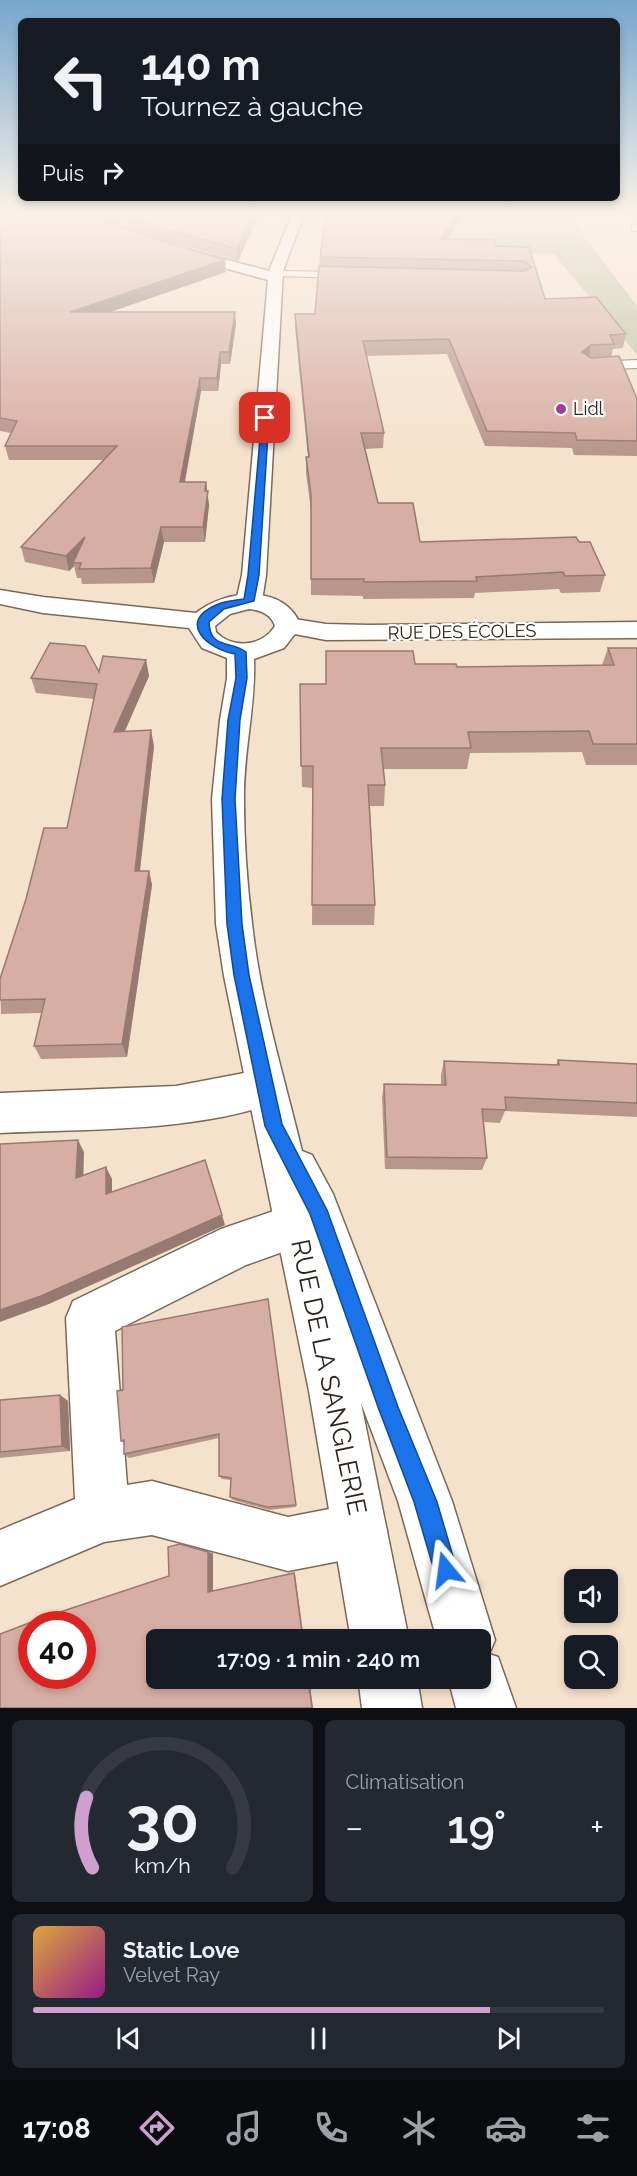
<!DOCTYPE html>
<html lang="fr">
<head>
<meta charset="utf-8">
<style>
	body { margin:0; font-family:Raleway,sans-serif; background:#242831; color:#f1f3f6; height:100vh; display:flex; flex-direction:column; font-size:22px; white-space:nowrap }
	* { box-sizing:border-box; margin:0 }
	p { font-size:20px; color:#9ea1a6 }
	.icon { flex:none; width:33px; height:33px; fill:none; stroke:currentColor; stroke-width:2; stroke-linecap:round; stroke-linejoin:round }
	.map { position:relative; height:1708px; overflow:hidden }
	.details { display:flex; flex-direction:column; gap:12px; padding:12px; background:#0d0f14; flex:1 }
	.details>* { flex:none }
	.banner { position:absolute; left:18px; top:18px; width:602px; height:183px; border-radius:9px; box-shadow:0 3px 9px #0003; background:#171b24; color:#f1f3f6; overflow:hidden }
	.controls { position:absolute; left:564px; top:1569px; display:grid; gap:12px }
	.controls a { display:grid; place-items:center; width:54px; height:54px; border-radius:9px; background:#171b24; box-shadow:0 3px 9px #0003; font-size:30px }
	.speed { position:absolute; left:18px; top:1611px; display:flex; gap:12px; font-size:30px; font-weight:700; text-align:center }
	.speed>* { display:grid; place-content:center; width:78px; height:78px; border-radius:50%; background:#171b24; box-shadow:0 3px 9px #0003; line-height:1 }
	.speed .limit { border:9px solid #d22; background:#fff; color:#111 }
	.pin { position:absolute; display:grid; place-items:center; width:51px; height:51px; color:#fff; margin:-26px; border-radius:12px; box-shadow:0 3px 9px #0006 }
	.me { position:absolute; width:66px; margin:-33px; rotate:344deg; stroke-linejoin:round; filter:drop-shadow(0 0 4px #0008) }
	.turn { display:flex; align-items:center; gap:21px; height:126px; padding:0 24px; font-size:27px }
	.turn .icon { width:78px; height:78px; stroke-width:2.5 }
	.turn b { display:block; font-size:42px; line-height:51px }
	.then { display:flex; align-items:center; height:57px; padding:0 24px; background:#0003; gap:12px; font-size:22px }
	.big { font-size:45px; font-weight:600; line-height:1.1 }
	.details .widget { flex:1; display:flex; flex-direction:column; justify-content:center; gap:9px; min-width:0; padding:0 21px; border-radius:9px; background:#242831 }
	.details .dial { align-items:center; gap:0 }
	.dial svg { height:156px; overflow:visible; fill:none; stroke:#363941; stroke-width:7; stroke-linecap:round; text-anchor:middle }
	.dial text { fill:#f1f3f6; stroke:none }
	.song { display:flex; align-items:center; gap:18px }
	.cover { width:72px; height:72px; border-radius:9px; background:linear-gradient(135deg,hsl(40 70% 55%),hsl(310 70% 35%)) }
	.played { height:6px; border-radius:3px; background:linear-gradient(90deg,#cda0cf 80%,#363941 80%) }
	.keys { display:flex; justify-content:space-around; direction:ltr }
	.heat { display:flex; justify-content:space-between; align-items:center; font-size:33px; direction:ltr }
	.details .tiles { flex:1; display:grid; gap:12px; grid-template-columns:1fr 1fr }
	.widget:last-child { grid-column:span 2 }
	.trip { position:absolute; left:146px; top:1629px; width:345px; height:60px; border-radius:9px; background:#171b24; box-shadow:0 3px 9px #0003; font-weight:600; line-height:60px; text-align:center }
	.menu { display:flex; height:96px; justify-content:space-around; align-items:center; background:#090b0e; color:#9ea1a6 }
	.menu .icon { width:42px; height:42px }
	.menu .active { color:#cda0cf }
	.menu b { font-size:27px; color:#f1f3f6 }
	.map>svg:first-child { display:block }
	.green { fill:#bec3a2 }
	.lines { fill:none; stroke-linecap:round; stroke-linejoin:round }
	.service-casing { stroke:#7a6956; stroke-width:2 }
	.minor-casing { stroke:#7a6956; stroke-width:3 }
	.tertiary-casing { stroke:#7a6956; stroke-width:3 }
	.service { fill:#fff; fill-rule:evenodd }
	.minor { fill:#fff; fill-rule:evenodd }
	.tertiary { fill:#fff; fill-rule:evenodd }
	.wall { fill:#b9968c }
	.shaded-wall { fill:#967a72 }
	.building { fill:#d7aea3; stroke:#967a72; stroke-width:1.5; fill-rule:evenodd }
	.route { fill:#1a73e8; stroke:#114b97; stroke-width:1.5 }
	.poi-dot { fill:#a13ba0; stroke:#fff; stroke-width:2 }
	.labels { text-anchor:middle; stroke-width:4.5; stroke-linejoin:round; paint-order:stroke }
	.far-poi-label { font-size:18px; fill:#2c251d; stroke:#fff; text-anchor:start }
	.far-street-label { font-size:18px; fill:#2c251d; stroke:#fff }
	.near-street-label { font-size:26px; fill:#2c251d; stroke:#fff }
</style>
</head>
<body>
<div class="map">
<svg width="637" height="1708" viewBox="0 0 637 1708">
	<rect width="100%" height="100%" fill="#f5e2cd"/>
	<path class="green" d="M 567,214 L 637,306 L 637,355 L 554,254 L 423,251 L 422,220 L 312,218 L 326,215 Z"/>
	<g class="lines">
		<defs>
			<g id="service">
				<path d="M 637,224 L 637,231 L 632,230 L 632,226 Z"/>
				<path d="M 276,271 L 351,272 L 357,275 L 351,278 L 272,276 L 270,274 Z"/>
				<path d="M 637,360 L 637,368 L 589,370 L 582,366 L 589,362 Z"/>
			</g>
			<g id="minor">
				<path d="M 292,214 L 304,214 L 283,271 L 266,575 L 262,601 L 258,606 L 249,609 L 240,606 L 236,601 L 242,575 L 268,280 L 177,255 L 175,252 L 182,248 L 269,271 Z"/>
				<path d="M 288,618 L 326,624 L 369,625 L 637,622 L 637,638 L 326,640 L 279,631 L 275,626 L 279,621 Z"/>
				<path d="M 265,1069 L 279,1075 L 285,1088 L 279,1101 C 199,1132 86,1129 0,1133 L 0,1093 L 176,1086 Z"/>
				<path d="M 297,1203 L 313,1209 L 319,1225 L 313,1241 L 246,1265 L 115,1331 L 127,1485 L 152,1481 L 288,1517 L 360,1503 L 379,1511 L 387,1530 L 379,1549 L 360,1557 L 288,1571 L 152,1535 L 104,1542 L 0,1586 L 0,1530 L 75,1499 L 66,1318 L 73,1301 L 221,1229 Z"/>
			</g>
			<g id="tertiary">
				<path d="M 0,590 L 43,597 L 196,613 C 226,589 285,583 301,626 L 284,648 L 254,659 C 256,706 243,753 244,800 C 244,841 247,883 252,923 C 260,1000 284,1076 302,1151 L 312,1155 L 333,1194 L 452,1501 L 495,1640 L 489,1654 L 498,1657 L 516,1708 L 456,1708 L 448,1678 L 480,1678 L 480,1640 L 437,1640 L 398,1501 L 361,1403 L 409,1640 L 351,1640 L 309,1391 L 224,976 L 216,924 L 212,799 L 220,720 L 227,678 L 227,658 L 202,648 L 189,628 L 43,613 L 0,604 ZM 249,609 C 261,610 271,614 275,626 C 262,647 232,649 216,632 L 215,626 L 230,614 Z"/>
				<path d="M 358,1678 L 417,1678 L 422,1708 L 362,1708 Z"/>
			</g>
		</defs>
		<use href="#service" class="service-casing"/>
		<use href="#minor" class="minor-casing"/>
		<use href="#tertiary" class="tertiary-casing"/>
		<use href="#service" class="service"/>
		<use href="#minor" class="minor"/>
		<use href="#tertiary" class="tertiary"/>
	</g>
	<g class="wall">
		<path d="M 0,213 L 264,213 L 258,216 L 238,261 L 119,227 L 226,272 L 109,312 L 236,324 L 230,364 L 221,364 L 218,391 L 201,391 L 185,482 L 206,482 L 209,505 L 205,542 L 164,542 L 154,583 L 82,584 L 81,578 L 77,578 L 74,566 L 69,571 L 25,562 L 21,547 L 104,460 L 9,460 L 5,446 L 11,433 L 0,431 Z"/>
		<path d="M 448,239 L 496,246 L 529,247 L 545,299 L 626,334 L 623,348 L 613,349 L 611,357 L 637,399 L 637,456 L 574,455 L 572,448 L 485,446 L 447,354 L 367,356 L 384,433 L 383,448 L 365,449 L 378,503 L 420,542 L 579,542 L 605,575 L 600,592 L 561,593 L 559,589 L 475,593 L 474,598 L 363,599 L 363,596 L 311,595 L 311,510 L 306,473 L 306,457 L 308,457 L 295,328 L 295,314 L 315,314 L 320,257 Z"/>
		<path d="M 608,648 L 637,648 L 637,765 L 586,765 L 582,752 L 470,753 L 467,769 L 384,769 L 385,785 L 384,806 L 370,806 L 375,905 L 374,925 L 312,925 L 313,788 L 302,787 L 300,684 L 326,684 L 415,664 L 457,667 L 602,665 Z"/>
		<path d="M 146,660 L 149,676 L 124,731 L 154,746 L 140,871 L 149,871 L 152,885 L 127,1057 L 41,1059 L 34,1046 L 42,1013 L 1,1014 L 0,979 L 67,828 L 94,699 L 36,693 L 31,678 L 99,672 Z"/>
		<path d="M 558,1060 L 637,1064 L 637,1117 L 505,1111 L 500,1123 L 484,1122 L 487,1158 L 482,1170 L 385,1169 L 382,1098 L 384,1084 L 441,1085 L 441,1075 L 444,1061 L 556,1065 Z"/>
		<path d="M 268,1299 L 296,1507 L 269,1510 L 233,1500 L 230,1497 L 231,1480 L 222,1479 L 219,1476 L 219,1438 L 129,1458 L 124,1454 L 124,1443 L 121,1441 L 123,1390 Z"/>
		<path d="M 60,1395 L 68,1401 L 70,1451 L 0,1458 L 0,1400 Z"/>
	</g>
	<g class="shaded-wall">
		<path d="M 253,213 L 264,213 L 258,216 L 238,261 L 237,249 Z"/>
		<path d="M 458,213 L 464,213 L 440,252 L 441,239 Z"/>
		<path d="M 225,260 L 226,272 L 73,325 L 70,312 Z"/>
		<path d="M 235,312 L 236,324 L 230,364 L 229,352 Z"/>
		<path d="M 591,345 L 588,360 L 582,352 Z"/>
		<path d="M 220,352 L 221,364 L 218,391 L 217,378 Z"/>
		<path d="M 200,378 L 201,391 L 182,496 L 180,482 Z"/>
		<path d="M 206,482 L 209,505 L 205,542 L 203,527 Z"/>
		<path d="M 161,527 L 164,542 L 154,583 L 151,568 Z"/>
		<path d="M 85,537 L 73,563 L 74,566 L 69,571 L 66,556 Z"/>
		<path d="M 146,660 L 149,676 L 118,747 L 114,732 Z"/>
		<path d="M 151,730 L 154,746 L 138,886 L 135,871 Z"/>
		<path d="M 149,871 L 152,885 L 127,1057 L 122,1044 Z"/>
		<path d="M 78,1140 L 84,1152 L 83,1189 L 76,1178 Z"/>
		<path d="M 106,1167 L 112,1179 L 112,1205 L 106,1194 Z"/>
		<path d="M 222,1215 L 225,1225 L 49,1304 L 0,1322 L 0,1310 Z"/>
		<path d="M 60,1395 L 68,1401 L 70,1451 L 62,1446 Z"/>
		<path d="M 208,1552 L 213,1553 L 213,1592 L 208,1592 Z"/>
		<path d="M 294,1573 L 295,1574 L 304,1640 L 303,1640 Z"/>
		<path d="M 308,1678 L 309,1678 L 313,1708 L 312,1708 Z"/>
	</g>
	<g class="building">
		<path d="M 0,213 L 77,213 L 225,260 L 70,312 L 235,312 L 229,352 L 220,352 L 217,378 L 200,378 L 180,482 L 206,482 L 205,491 L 208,491 L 203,527 L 161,527 L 151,568 L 79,569 L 81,563 L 73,563 L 85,537 L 66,556 L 21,547 L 117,446 L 5,446 L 17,421 L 0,418 Z"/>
		<path d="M 109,213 L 253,213 L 237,249 Z"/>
		<path d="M 327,213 L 458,213 L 441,239 L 495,240 L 496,246 L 529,247 L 545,299 L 596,297 L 626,334 L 610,335 L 614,344 L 591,345 L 582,352 L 591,358 L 619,356 L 637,399 L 637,441 L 577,440 L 575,433 L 487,431 L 449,339 L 363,341 L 384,433 L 361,433 L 378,503 L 413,503 L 420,542 L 576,537 L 579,542 L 590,542 L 605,575 L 565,576 L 563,572 L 476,577 L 477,581 L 364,582 L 364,579 L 311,579 L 311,495 L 306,457 L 309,457 L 295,314 L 315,314 L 319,266 L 524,271 L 532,267 L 524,261 L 320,257 Z"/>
		<path d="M 50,643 L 85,646 L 99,672 L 103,656 L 146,660 L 114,732 L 151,730 L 135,871 L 149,871 L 122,1044 L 34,1046 L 45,999 L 0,1000 L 0,979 L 26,899 L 44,828 L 67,828 L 97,684 L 31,678 Z"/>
		<path d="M 608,648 L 637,648 L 637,744 L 593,744 L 589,731 L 468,732 L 471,748 L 381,748 L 385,785 L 368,785 L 375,905 L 312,905 L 313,766 L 301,766 L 300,684 L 326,684 L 326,651 L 413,651 L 415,664 L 456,664 L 457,667 L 614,665 Z"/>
		<path d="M 558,1060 L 637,1064 L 637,1103 L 505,1097 L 506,1110 L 482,1109 L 487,1158 L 387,1157 L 384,1084 L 446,1085 L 444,1061 L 559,1065 Z"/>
		<path d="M 78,1140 L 76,1178 L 106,1167 L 106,1194 L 205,1160 L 222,1215 L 41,1296 L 0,1310 L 0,1144 Z"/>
		<path d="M 268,1299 L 296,1505 L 267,1507 L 230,1497 L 231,1478 L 219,1476 L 219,1434 L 124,1454 L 124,1440 L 121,1441 L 117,1391 L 123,1390 L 122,1327 Z"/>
		<path d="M 60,1395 L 62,1446 L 0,1452 L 0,1400 Z"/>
		<path d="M 180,1544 L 208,1552 L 208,1592 L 294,1573 L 303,1640 L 156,1640 L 156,1678 L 308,1678 L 312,1708 L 0,1708 L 0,1634 L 42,1618 L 169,1576 L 168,1547 ZM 32,1624 L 82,1624 L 82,1676 L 32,1676 Z"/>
	</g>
	<linearGradient id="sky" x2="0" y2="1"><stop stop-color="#76a6cd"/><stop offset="0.47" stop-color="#faf2e8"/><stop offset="1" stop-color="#faf2e8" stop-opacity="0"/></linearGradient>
	<rect width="637" height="453" fill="url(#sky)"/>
	<path class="route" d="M 262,416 L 269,418 L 259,575 L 254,601 L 224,609 L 209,622 C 210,650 231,640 246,652 L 247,678 L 240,720 L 235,799 L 242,924 L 249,975 L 282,1124 L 327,1210 L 398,1407 L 437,1502 L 457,1570 L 454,1579 L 446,1582 L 438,1579 L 434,1570 L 414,1502 L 378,1407 L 310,1214 L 265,1126 L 234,975 L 227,924 L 222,799 L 228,720 L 236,678 L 235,654 C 207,649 177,622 216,605 C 224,601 235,600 244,599 L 248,575 Z"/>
	<circle class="poi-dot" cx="561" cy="409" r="6"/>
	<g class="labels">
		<g class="far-poi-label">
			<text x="573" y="415">Lidl</text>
		</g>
		<g class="far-street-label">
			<text transform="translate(462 632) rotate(-1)" y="6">RUE DES ÉCOLES</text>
		</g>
		<g class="near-street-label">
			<text transform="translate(329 1377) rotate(78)" y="9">RUE DE LA SANGLERIE</text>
		</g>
	</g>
</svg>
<div class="controls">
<a><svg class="icon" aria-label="sound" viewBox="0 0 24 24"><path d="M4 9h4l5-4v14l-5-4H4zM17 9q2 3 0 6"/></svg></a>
<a><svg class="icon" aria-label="search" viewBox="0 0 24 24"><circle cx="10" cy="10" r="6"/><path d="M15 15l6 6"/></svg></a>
</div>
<div class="speed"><div class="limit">40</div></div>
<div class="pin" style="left:265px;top:418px;background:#d93025"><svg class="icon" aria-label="arrive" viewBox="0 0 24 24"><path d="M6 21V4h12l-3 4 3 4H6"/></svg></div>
<svg class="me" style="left:446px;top:1570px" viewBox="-20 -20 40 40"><path d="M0-17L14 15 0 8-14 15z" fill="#1a73e8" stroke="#fff" stroke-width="4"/></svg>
<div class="trip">17:09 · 1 min · 240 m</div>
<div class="banner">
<div class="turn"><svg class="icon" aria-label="left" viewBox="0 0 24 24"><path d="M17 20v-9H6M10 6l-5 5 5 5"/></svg><div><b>140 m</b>Tournez à gauche</div></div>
<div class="then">Puis<svg class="icon" aria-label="right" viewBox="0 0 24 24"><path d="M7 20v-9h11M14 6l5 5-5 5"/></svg></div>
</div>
</div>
<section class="details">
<div class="tiles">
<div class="widget dial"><svg viewBox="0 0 100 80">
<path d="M14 69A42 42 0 1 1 86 69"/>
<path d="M14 69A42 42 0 0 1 11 33" stroke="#cda0cf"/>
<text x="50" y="56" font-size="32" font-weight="700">30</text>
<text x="50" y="72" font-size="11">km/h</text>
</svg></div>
<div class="widget"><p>Climatisation</p>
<div class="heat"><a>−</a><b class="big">19°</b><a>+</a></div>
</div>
<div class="widget">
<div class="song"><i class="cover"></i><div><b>Static Love</b><p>Velvet Ray</p></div></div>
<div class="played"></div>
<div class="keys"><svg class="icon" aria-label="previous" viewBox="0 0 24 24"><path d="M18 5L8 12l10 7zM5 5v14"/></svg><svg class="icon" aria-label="pause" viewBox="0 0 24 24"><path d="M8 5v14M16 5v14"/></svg><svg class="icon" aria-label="next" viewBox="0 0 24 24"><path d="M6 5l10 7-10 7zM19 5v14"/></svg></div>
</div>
</div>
</section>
<nav class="menu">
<b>17:08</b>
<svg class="icon active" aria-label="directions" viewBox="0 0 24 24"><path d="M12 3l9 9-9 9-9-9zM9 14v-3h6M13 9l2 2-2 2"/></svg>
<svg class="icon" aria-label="music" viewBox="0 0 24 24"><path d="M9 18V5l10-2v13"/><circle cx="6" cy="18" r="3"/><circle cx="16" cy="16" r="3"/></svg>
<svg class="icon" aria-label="phone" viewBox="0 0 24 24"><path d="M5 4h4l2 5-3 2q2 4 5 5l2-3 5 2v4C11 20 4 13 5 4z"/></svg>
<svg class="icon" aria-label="climate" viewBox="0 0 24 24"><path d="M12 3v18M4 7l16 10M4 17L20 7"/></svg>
<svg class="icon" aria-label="car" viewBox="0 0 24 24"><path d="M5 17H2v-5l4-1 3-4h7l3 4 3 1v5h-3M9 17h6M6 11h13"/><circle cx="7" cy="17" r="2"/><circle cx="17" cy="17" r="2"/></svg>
<svg class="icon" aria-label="filters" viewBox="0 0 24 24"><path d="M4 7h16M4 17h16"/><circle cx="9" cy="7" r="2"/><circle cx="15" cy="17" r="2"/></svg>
</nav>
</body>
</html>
